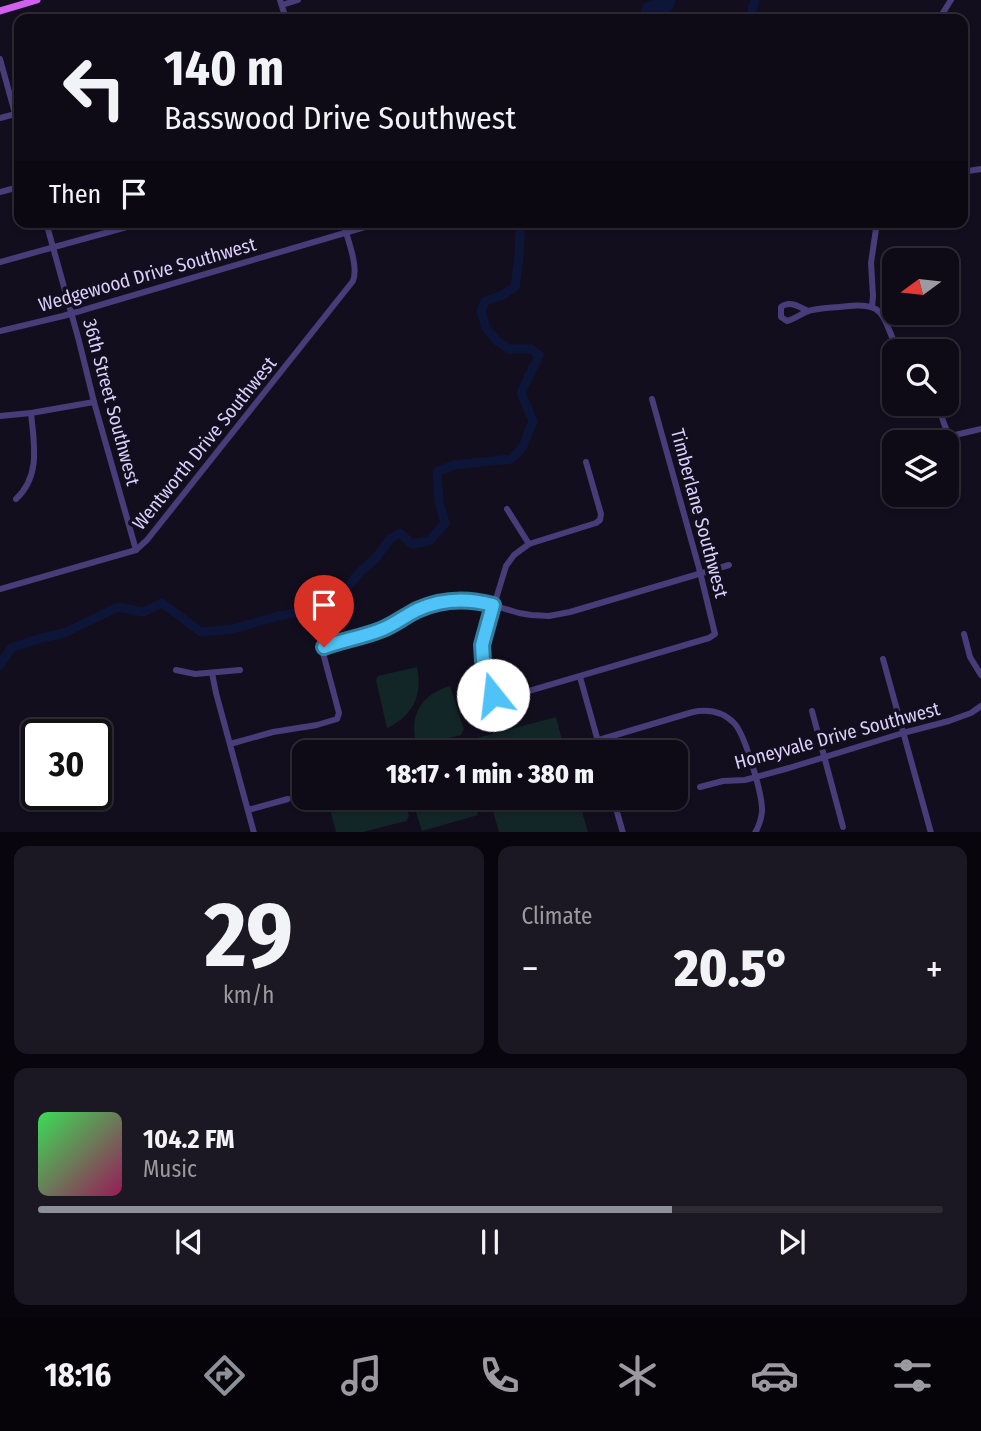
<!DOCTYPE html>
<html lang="en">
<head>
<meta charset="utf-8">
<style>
	body { margin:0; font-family:"Fira Sans Condensed",sans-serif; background:#1c1823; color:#f1f3f6; height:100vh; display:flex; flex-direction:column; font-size:26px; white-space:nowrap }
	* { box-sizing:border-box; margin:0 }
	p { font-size:23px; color:#9b9aa1 }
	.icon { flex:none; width:38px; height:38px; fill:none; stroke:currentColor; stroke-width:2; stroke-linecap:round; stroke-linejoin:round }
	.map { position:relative; height:832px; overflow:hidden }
	.side { display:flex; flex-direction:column; gap:14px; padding:14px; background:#08060c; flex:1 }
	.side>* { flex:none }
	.top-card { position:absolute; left:14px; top:14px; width:954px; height:214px; border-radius:14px; box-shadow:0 2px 5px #0004,0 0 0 2px #2e2b35; background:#0e0a16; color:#f1f3f6; overflow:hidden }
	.needle { width:46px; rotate:255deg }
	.controls { position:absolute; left:882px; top:248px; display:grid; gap:14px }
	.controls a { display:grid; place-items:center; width:77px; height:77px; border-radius:14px; background:#0e0a16; box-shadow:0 2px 5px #0004,0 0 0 2px #2e2b35; font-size:35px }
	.speed { position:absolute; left:21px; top:719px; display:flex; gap:14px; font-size:35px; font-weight:700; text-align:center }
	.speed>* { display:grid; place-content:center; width:91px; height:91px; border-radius:50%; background:#0e0a16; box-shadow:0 2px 5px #0004,0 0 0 2px #2e2b35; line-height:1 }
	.speed .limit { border:4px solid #111; border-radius:10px; background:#fff; color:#111 }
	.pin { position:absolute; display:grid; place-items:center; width:60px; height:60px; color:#fff; margin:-72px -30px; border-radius:50% 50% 50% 0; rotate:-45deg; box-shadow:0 0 7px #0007 }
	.pin .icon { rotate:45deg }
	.me { position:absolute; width:77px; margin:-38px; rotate:344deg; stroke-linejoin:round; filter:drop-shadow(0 0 5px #0008) }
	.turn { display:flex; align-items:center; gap:24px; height:147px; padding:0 35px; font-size:32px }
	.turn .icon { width:91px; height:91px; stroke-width:2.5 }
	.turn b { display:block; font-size:49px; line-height:60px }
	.then { display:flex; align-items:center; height:66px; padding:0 35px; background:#0003; gap:14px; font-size:26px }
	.big { font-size:52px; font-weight:800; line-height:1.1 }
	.side .widget { flex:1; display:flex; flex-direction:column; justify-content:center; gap:10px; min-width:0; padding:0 24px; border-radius:14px; background:#1c1823 }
	.side .dial { align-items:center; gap:0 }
	.dial b { font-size:91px; line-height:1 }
	.song { display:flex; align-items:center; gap:21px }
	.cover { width:84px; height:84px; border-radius:10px; background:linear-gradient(135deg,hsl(130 70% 55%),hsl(330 70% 35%)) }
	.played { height:7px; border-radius:4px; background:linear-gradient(90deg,#8c9099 70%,#2e2b35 70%) }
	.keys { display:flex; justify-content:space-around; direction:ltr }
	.heat { display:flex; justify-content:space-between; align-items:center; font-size:38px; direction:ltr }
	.side .tiles { flex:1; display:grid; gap:14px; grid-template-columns:1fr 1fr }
	.widget:last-child { grid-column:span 2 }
	.trip { position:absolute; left:292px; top:740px; width:396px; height:70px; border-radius:14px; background:#0e0a16; box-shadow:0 2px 5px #0004,0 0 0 2px #2e2b35; font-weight:800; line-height:70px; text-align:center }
	.menu { display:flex; height:112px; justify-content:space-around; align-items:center; background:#060409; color:#9b9aa1 }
	.menu .icon { width:49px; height:49px }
	.menu .selected { color:#8c9099 }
	.menu b { font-size:32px; color:#f1f3f6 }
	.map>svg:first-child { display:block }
	.green { fill:#122527 }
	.water { fill:#0d1638 }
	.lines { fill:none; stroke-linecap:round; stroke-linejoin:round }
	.river { stroke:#0d1638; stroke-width:9 }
	.minor { stroke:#483d79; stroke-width:6 }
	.major { stroke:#d060f0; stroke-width:7 }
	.route-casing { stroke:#337fa1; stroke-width:18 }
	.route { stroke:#4fc3f7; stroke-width:12 }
	.labels { text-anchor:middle; stroke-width:7; stroke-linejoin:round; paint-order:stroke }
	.street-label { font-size:19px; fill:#dbcffb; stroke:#130e1e }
</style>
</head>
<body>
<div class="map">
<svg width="981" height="833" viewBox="0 0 981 833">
	<rect width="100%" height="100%" fill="#130e1e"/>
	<g class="green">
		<path d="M 417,667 C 423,694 413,716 387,728 L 376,680 L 378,676 Z"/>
		<path d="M 450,686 L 464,729 L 461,735 L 417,746 C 408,717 420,695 450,686 Z"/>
		<path d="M 556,717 L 565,752 L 477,752 L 473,739 Z"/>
		<path d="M 327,798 L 404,798 L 409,816 L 406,821 L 363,832 L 336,832 Z"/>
		<path d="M 473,798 L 478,815 L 422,831 L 412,799 Z"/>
		<path d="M 489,798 L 578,798 L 588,832 L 499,832 Z"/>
	</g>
	<path class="water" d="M 653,0 L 676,0 C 668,22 660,19 638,19 L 643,4 Z"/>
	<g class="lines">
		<g class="river">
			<path d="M 750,19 L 755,0"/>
			<path d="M 0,665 L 11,648 L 38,639 L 64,633 L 118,607 L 143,612 L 162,603 L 201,632 L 233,629 L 278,616 L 303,612 L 342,593 L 362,570 L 375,559 L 390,539 L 400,533 L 412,544 L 429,541 L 445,523 L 439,502 L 437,472 L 454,465 L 511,459 L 522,448 L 533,421 L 521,393 L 539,355 L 531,349 L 509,349 L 497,341 L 486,328 L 481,311 L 485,301 L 501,296 L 515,287 L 519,259 L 520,231 L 523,222"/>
		</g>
		<g class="minor">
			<path d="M 280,0 L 286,19"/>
			<path d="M 282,5 L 298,0"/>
			<path d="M 939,19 L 951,0"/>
			<path d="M 0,59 L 19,128"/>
			<path d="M 0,118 L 15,114"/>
			<path d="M 962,172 L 981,169"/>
			<path d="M 0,192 L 19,187"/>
			<path d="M 46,222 L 79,341 L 94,402 L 136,550"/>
			<path d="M 0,262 L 145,222"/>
			<path d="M 872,307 L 873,296 L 871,263 L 877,222"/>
			<path d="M 808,311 C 799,307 790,300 781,307 L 781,317 L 787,321 C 795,319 799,315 806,312 C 816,308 829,308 839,307 C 888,300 880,315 899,352"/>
			<path d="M 0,331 L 63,316 L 382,222"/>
			<path d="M 937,404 L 949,437"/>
			<path d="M 0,416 L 31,413 L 94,402"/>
			<path d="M 938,439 L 981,429"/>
			<path d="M 586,462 L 601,514 L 600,520 L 596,523 L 529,544 L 514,555 L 506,566 L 482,645 L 484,666 L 493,694 L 496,699 L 502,699 L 709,638 L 715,634 L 699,568 L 652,399"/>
			<path d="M 16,499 C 41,476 34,444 31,413"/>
			<path d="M 507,509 L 529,544"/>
			<path d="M 0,589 L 136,550 L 147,540 L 353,281 C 359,266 347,238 343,222"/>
			<path d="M 964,634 L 970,657 L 981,675"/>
			<path d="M 883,659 L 931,833"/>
			<path d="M 176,670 L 195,674 L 240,670"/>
			<path d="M 212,673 L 216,693 L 254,833"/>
			<path d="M 580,677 L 601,752"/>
			<path d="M 812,711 L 843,827"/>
			<path d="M 230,744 L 273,732 L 317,725 L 337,719 L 339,713 L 323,653 L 323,649 L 326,646 L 380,630 L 417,610 L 446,601 L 461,600 L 479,601 L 519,613 L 531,615 L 549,616 L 570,612 L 729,565"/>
			<path d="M 565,750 L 693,712 C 708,709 723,712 734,723 C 745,734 763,796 762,812 C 761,820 759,826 755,833"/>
			<path d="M 700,787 L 723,781 L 745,780 L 789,768 L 903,733 L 949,721 L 971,713 L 981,706"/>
			<path d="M 613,798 L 623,833"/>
			<path d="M 248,810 L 288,799"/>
		</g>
		<path class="major" d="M 0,11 L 37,0"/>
	</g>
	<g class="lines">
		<defs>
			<path id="route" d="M 324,647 C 343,640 364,637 383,629 C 395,624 405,616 417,610 C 441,599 467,598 493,605 L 482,645 L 483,661 L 493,695"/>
		</defs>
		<use href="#route" class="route-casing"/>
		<use href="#route" class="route"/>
	</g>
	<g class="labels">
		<g class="street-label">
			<text transform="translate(147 274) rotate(-16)" y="7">Wedgewood Drive Southwest</text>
			<text transform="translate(112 402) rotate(75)" y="7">36th Street Southwest</text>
			<text transform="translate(204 443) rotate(-51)" y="7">Wentworth Drive Southwest</text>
			<text transform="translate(700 513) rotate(75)" y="7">Timberlane Southwest</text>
			<text transform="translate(837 735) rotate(-15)" y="7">Honeyvale Drive Southwest</text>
		</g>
	</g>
</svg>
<div class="controls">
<a><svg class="needle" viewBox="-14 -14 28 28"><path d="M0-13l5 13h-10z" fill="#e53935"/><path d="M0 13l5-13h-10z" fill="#9b9aa1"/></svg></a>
<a><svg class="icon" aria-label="search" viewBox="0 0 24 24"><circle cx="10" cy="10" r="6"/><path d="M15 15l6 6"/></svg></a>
<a><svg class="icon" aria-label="layers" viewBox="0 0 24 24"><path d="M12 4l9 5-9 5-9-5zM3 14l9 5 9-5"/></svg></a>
</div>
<div class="speed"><div class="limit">30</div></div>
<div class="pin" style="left:324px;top:647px;background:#d93025"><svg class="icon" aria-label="arrive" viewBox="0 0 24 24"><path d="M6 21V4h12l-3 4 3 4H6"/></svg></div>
<svg class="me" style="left:493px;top:695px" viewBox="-20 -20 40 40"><circle r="19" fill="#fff"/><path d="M0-13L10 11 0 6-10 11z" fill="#4fc3f7"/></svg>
<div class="trip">18:17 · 1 min · 380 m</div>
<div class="top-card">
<div class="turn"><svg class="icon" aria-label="left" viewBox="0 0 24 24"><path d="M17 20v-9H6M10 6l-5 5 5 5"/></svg><div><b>140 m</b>Basswood Drive Southwest</div></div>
<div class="then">Then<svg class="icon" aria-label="arrive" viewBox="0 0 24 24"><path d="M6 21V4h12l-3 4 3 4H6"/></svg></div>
</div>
</div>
<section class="side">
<div class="tiles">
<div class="widget dial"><b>29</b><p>km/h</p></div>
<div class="widget"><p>Climate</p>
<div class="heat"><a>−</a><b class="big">20.5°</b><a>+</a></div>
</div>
<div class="widget">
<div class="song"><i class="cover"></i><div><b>104.2 FM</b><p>Music</p></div></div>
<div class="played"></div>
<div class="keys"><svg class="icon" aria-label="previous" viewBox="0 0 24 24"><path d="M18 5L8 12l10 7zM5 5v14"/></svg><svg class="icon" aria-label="pause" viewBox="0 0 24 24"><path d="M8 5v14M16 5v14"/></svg><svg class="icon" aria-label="next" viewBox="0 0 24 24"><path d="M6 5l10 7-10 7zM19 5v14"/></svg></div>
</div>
</div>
</section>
<nav class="menu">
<b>18:16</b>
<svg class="icon selected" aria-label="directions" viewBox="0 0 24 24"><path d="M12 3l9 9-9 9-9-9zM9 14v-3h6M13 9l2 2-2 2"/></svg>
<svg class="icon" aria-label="music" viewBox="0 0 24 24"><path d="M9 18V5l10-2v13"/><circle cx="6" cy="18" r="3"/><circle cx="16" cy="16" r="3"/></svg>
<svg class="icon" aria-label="phone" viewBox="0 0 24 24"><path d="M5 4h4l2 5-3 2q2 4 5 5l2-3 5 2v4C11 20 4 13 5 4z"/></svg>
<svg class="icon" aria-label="climate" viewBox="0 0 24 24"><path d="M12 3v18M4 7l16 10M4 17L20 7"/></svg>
<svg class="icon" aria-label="car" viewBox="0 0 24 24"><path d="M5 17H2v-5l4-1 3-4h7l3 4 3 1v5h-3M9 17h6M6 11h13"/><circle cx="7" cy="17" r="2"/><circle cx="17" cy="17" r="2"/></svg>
<svg class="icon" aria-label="filters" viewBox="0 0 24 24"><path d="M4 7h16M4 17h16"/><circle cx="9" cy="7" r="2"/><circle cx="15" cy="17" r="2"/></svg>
</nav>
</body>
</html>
